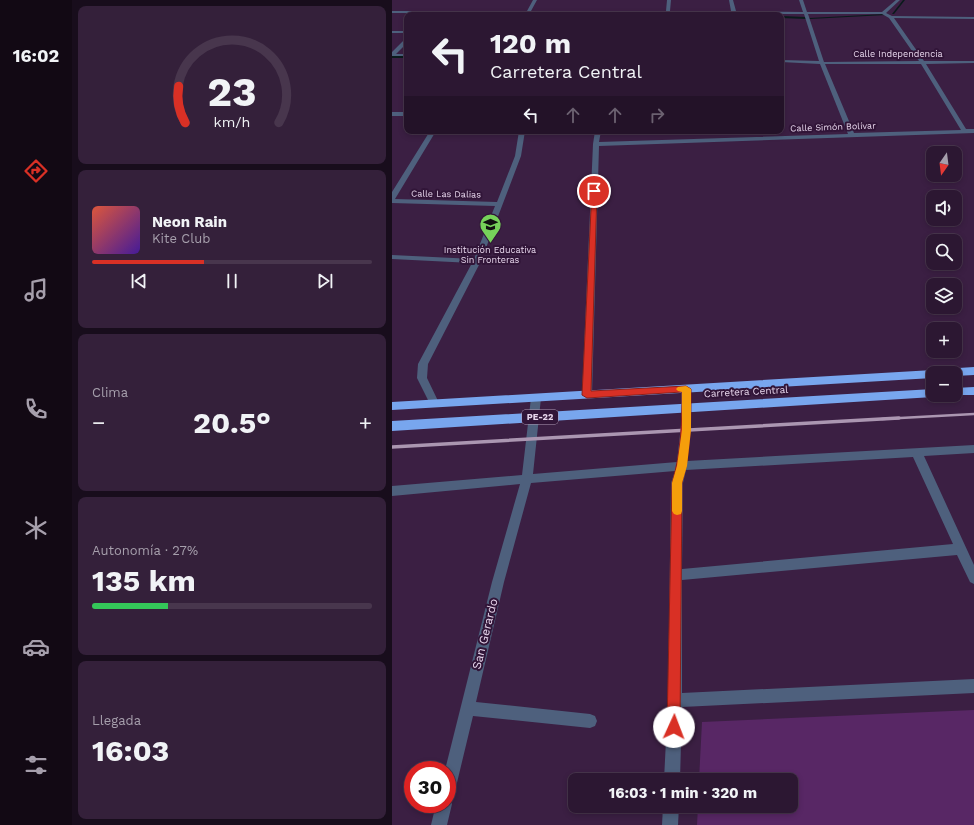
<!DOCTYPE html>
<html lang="es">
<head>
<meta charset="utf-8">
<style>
	body { margin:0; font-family:"Work Sans",sans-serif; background:#34203a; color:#f1f3f6; height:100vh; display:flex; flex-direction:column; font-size:15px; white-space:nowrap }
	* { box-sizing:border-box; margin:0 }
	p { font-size:13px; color:#a69fac }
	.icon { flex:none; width:22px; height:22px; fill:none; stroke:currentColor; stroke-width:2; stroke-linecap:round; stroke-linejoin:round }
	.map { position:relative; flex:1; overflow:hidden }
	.sheet { display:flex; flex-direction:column; gap:6px; padding:6px; background:#180d1c; width:320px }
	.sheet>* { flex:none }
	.banner { position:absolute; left:12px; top:12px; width:380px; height:122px; border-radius:8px; box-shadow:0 2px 6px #0003,0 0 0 1px #48364d; background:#2c1732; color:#f1f3f6; overflow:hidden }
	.needle { width:26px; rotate:194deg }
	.controls { position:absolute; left:534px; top:146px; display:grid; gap:8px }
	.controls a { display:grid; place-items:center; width:36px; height:36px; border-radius:8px; background:#2c1732; box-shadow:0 2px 6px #0003,0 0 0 1px #48364d; font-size:20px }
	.speed { position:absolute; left:12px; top:761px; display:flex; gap:8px; font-size:20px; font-weight:700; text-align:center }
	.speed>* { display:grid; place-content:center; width:52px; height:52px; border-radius:50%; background:#2c1732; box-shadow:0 2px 6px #0003,0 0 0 1px #48364d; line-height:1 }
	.speed .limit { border:6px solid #d22; background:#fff; color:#111 }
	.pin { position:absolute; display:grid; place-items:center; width:34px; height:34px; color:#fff; margin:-17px; border:2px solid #fff; border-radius:50%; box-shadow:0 1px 4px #0007 }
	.me { position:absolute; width:44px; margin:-22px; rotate:2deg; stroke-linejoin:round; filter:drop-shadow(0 0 3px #0008) }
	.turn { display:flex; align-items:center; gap:14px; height:84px; padding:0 20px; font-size:18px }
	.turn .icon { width:52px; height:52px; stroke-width:2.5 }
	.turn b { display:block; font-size:28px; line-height:34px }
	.lanes { display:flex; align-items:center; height:38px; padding:0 20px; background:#0003; justify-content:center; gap:20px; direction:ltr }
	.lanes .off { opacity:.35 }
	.big { font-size:30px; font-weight:700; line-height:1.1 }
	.sheet .card { flex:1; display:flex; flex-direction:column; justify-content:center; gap:6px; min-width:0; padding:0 14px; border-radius:8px; background:#34203a }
	.sheet .dial { align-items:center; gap:0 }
	.dial svg { height:104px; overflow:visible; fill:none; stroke:#48364d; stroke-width:7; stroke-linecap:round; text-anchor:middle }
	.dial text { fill:#f1f3f6; stroke:none }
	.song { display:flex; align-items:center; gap:12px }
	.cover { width:48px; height:48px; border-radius:6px; background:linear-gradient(135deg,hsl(10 70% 55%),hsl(260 70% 35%)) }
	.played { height:4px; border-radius:2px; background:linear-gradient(90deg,#d93025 40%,#48364d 40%) }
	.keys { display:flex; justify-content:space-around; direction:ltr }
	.heat { display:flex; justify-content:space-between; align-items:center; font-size:22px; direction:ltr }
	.charge { height:6px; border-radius:3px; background:linear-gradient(90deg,#34c759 27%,#48364d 0) }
	.trip { position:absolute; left:176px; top:773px; width:230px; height:40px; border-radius:8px; background:#2c1732; box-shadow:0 2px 6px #0003,0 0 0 1px #48364d; font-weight:700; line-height:40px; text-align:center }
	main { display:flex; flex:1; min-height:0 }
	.tab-bar { display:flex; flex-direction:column; width:72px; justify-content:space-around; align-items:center; background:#120914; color:#a69fac }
	.tab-bar .icon { width:28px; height:28px }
	.tab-bar .current { color:#d93025 }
	.tab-bar b { font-size:18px; color:#f1f3f6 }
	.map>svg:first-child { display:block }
	.green { fill:#582765 }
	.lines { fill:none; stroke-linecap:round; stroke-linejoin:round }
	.stream { fill:#0a1b1c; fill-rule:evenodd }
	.minor { fill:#4e607d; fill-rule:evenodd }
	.highway { fill:#78a6ee; fill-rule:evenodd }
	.rail-far1 { stroke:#ab96b1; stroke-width:2.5 }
	.rail { stroke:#ab96b1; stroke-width:3.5 }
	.route { fill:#d93025; stroke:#8d1f18 }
	.slow { fill:#f59e0b }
	.labels { text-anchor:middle; stroke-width:4; stroke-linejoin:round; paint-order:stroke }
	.far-street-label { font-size:9px; fill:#e7d6ec; stroke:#311538 }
	.far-poi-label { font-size:9px; fill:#e7d6ec; stroke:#311538 }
	.shield { fill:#311538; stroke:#b09cb6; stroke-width:1 }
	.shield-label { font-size:9px; font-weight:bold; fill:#e7d6ec }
	.street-label { font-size:10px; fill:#e7d6ec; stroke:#311538 }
	.near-street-label { font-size:12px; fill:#e7d6ec; stroke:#311538 }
</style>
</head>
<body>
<main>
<nav class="tab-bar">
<b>16:02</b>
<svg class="icon current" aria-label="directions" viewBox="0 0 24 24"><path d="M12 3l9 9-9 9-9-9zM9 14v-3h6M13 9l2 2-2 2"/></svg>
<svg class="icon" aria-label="music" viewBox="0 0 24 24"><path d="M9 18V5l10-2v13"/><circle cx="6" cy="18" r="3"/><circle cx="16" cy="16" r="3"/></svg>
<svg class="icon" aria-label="phone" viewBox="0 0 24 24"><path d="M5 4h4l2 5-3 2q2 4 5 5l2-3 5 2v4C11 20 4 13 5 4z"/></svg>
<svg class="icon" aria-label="climate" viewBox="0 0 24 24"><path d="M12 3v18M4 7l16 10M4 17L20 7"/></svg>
<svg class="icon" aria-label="car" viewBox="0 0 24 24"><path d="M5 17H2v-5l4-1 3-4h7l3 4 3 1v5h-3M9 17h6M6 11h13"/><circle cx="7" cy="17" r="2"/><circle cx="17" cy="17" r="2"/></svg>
<svg class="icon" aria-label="filters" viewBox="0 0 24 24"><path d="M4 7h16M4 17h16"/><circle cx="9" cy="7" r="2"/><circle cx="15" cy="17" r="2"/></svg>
</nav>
<section class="sheet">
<div class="card dial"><svg viewBox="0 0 100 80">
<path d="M14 69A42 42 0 1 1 86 69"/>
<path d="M14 69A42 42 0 0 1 9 41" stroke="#d93025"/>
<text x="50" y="56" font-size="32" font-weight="700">23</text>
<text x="50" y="72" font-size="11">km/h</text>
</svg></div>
<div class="card">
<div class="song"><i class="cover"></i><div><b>Neon Rain</b><p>Kite Club</p></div></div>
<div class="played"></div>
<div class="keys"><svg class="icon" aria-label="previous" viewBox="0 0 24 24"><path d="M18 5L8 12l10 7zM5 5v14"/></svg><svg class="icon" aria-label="pause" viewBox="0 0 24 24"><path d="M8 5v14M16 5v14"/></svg><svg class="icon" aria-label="next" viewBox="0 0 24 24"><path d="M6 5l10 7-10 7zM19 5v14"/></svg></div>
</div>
<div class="card"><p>Clima</p>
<div class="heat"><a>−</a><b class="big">20.5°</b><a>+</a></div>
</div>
<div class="card"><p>Autonomía · 27%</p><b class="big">135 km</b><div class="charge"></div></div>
<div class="card"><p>Llegada</p><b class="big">16:03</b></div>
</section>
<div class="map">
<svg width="582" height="825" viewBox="0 0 582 825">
	<rect width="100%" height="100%" fill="#3b1f43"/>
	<path class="green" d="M 582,710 L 582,825 L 305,825 L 306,806 L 399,806 L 399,780 L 307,780 L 310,722 Z"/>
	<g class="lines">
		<g class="stream">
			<path d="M 511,0 L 513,0 L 502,14 L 500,14 Z"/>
			<path d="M 493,14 L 494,15 L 418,19 L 417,18 Z"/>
			<path d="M 389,16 L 414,17 L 415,18 L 414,19 L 389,18 Z"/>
			<rect x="0" y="56" width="15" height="2"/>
		</g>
		<g class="minor">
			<path d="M 141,0 L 145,0 L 139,11 L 274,11 L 275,0 L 279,0 L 278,11 L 339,11 L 337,0 L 341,0 L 344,11 L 411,12 L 407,0 L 411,0 L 415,12 L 490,12 L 504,0 L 508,0 L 494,13 L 500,16 L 582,17 L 582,19 L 502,18 L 532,61 L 582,61 L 582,63 L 534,64 L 574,129 L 582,129 L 582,133 L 207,146 L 200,395 L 198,397 L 192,397 L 190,395 L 201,144 L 203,131 L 209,131 L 207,142 L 456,134 L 428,64 L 389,62 L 389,60 L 427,61 L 412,14 L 0,13 L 0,11 L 135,11 ZM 416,14 L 490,14 L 497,18 L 527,61 L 432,62 ZM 433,64 L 529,64 L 569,130 L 462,133 Z"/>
			<rect x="0" y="31" width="15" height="2"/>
			<path d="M 13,39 L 15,39 L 15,43 L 4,54 L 15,54 L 15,56 L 0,56 L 0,52 Z"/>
			<rect x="0" y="112" width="15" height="4"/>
			<path d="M 38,131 L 44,131 L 3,199 L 105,202 L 123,156 L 127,131 L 133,131 L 129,156 L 89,261 L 36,364 L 35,378 L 47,403 L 42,407 L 39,406 L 25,378 L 26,364 L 80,263 L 0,259 L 0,255 L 82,259 L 103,206 L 0,203 L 0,192 Z"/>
			<path d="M 294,386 L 299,389 L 299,425 L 295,461 L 582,445 L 582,453 L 532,456 L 582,565 L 582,584 L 578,582 L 565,555 L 290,580 L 290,693 L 582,679 L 582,693 L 290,707 L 288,780 L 272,780 L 276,700 L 279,483 L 283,471 L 139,483 L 112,582 L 84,702 L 198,714 L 203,716 L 205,721 L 203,726 L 198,728 L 81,716 L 63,791 L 60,796 L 57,798 L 60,804 L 55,825 L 39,825 L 44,804 L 55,804 L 55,770 L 53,770 L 100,582 L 128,484 L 0,496 L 0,486 L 130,475 L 139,398 L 144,394 L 149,398 L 141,474 L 285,462 L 289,425 L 289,389 ZM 521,457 L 561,544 L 290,569 L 291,483 L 294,470 Z"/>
			<path d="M 271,806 L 287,806 L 286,825 L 270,825 Z"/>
		</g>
		<g class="highway">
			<path d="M 582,367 L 582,375 L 563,376 L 563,373 L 541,373 L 541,378 L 0,410 L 0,402 L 541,370 L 546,372 L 551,369 Z"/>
			<path d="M 582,387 L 582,395 L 559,395 L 563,395 L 563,388 Z"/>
			<path d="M 541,389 L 541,395 L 546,395 L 541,397 L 0,431 L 0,421 Z"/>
		</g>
		<path class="rail-far1" d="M 490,419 L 582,414"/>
		<path class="rail" d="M 0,447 L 507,418"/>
	</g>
	<path class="route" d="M 200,189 L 205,191 L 199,391 L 294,386 L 299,389 C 299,421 299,452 290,483 L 288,727 L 286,731 L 282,733 L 277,731 L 275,727 L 280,483 C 289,453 290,423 290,392 L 195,398 L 190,395 Z"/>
	<path class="slow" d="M 294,386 L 299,389 L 299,430 L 295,466 L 290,483 L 290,511 L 289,514 L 285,515 L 282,514 L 280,511 L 280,483 L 285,466 L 290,430 L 290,392 L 286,391 L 284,389 L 286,387 Z"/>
	<defs>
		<symbol id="school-pin" viewBox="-11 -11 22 30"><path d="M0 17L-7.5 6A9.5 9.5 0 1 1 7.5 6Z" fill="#76d25a" stroke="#311538"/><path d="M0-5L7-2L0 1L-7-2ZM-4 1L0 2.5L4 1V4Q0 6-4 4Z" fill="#111"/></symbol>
	</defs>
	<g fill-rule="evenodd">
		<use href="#school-pin" x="86" y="212" width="25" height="34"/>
	</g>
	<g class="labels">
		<g class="far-street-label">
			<text x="506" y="57">Calle Independencia</text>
			<text transform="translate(441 127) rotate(-2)" y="3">Calle Simón Bolívar</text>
			<text transform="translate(54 194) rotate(1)" y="3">Calle Las Dalias</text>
		</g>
		<g class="far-poi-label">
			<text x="98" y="253">Institución Educativa<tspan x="98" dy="10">Sin Fronteras</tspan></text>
		</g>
		<rect class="shield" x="130" y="410" width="36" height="14" rx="3"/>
		<g class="shield-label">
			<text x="148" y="420">PE-22</text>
		</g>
		<g class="street-label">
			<text transform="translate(354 391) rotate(-3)" y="4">Carretera Central</text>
		</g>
		<g class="near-street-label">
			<text transform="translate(93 634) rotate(-76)" y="4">San Gerardo</text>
		</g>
	</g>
</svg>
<div class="controls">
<a><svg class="needle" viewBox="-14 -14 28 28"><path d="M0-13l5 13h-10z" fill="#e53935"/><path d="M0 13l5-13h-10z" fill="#a69fac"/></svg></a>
<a><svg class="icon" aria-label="sound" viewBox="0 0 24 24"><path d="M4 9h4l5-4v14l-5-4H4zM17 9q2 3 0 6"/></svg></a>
<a><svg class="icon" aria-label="search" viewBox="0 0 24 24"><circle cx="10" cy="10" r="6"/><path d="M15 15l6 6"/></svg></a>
<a><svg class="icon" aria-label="layers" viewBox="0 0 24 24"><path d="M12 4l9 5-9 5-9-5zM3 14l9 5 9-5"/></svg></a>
<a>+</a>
<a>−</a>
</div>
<div class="speed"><div class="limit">30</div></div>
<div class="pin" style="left:202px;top:191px;background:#d93025"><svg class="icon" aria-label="arrive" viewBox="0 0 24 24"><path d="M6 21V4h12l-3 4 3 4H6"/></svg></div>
<svg class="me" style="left:282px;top:727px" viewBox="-20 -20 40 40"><circle r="19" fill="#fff"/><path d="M0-13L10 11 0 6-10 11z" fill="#d93025"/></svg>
<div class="trip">16:03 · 1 min · 320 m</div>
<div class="banner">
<div class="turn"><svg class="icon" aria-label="left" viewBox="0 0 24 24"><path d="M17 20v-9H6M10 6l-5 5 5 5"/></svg><div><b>120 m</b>Carretera Central</div></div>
<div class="lanes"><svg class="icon" aria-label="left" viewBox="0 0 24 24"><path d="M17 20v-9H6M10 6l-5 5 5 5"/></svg><svg class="icon off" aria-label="ahead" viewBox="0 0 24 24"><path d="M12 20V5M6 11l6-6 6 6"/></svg><svg class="icon off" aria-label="ahead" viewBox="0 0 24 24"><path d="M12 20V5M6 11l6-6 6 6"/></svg><svg class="icon off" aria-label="right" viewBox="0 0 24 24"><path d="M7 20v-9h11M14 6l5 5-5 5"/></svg></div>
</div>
</div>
</main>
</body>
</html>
